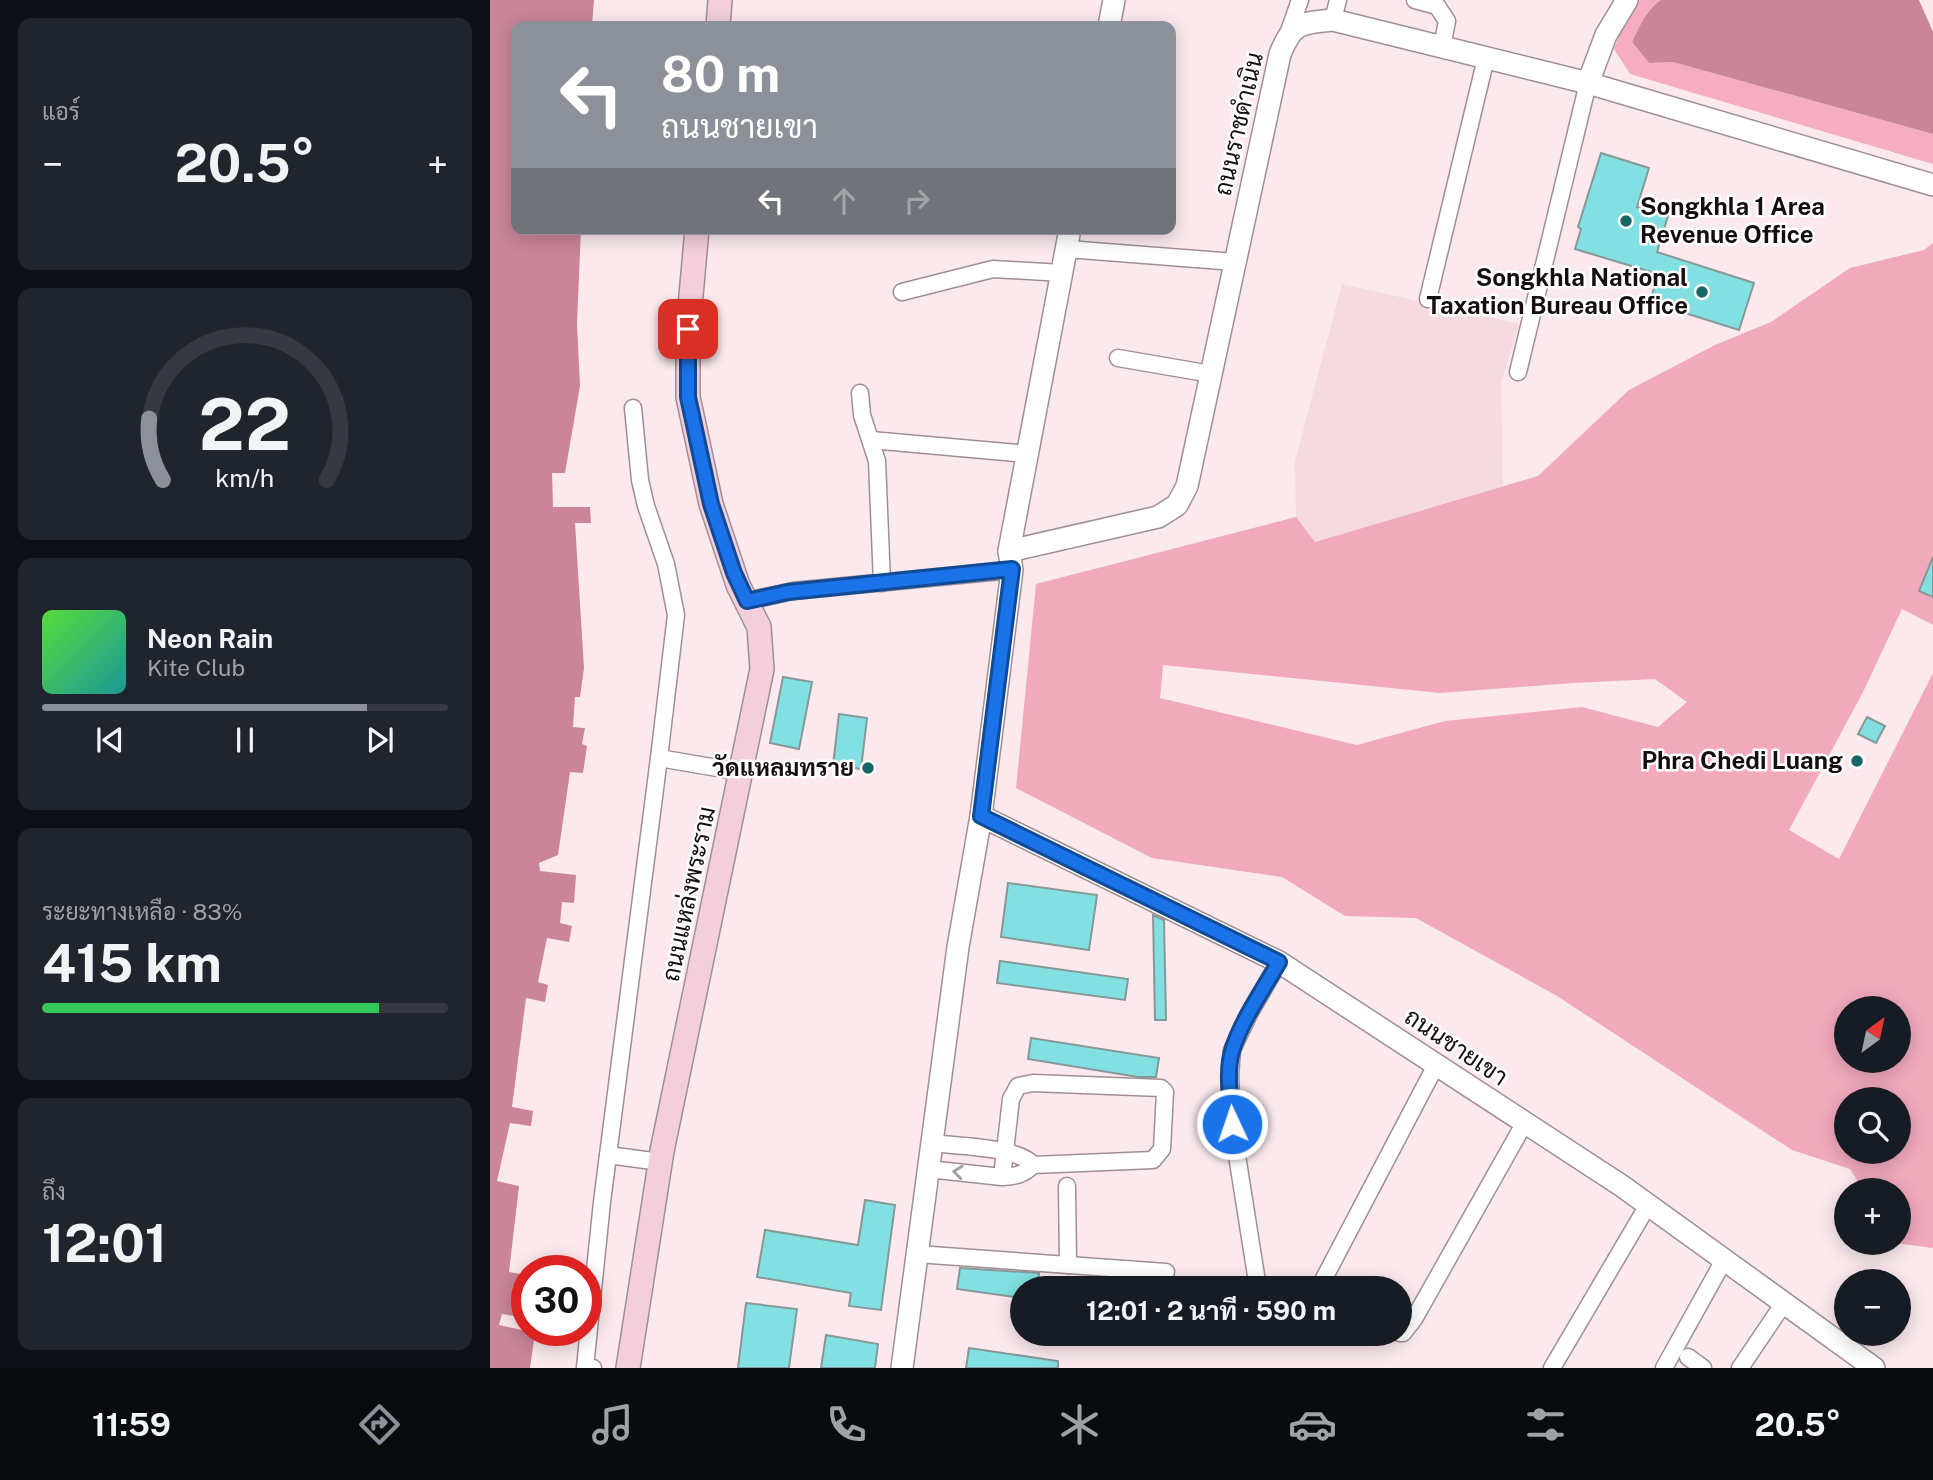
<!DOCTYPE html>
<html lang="th">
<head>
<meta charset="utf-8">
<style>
	body { margin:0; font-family:"Public Sans",Sarabun,sans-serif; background:#20242c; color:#f1f3f6; height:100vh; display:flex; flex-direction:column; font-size:26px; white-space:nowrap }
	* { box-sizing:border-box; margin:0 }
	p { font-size:23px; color:#9ea1a6 }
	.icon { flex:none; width:38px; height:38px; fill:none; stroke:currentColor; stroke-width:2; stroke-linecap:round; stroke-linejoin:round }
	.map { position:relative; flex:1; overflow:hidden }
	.sheet { display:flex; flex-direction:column; gap:18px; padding:18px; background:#0d0f14; width:490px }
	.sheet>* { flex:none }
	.hud { position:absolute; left:21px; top:21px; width:665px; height:214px; border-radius:14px; box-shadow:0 4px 18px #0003; background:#8c9099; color:#fff; overflow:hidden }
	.needle { width:46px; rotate:33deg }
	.fabs { position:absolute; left:1344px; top:996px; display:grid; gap:14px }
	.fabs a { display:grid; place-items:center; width:77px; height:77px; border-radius:50%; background:#171b24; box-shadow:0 4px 18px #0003; font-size:35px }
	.speed { position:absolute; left:21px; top:1255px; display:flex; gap:14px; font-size:35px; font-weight:700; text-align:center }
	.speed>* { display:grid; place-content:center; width:91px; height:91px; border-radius:50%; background:#171b24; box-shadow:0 4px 18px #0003; line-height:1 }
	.speed .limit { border:10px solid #d22; background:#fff; color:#111 }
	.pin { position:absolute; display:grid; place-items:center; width:60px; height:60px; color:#fff; margin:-30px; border-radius:14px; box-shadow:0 4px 10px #0006 }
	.me { position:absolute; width:77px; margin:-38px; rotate:357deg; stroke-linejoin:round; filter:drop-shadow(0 0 5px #0008) }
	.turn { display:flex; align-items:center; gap:24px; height:147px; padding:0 35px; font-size:32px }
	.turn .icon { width:91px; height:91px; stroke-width:2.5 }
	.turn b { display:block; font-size:49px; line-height:60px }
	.lanes { display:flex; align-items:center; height:66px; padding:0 35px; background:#0003; justify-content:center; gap:35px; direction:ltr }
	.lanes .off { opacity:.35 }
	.big { font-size:52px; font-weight:700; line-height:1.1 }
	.sheet .card { flex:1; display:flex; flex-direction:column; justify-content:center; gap:10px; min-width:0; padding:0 24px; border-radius:14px; background:#20242c }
	.sheet .dial { align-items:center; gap:0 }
	.dial svg { height:182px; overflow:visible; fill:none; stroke:#363941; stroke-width:7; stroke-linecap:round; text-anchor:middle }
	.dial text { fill:#f1f3f6; stroke:none }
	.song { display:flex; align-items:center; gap:21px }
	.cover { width:84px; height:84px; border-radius:10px; background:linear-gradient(135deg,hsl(110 70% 55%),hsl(180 70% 35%)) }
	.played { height:7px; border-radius:4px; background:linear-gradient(90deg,#8c9099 80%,#363941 80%) }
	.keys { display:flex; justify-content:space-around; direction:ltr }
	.heat { display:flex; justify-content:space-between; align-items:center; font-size:38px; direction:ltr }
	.charge { height:10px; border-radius:5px; background:linear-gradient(90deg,#34c759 83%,#363941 0) }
	.trip { position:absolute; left:520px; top:1276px; width:402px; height:70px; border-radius:35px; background:#171b24; box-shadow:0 4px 18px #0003; font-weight:700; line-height:70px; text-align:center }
	.tab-bar { display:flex; height:112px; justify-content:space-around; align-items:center; background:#090b0e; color:#9ea1a6 }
	.tab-bar .icon { width:49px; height:49px }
	.tab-bar .current { color:#8c9099 }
	.tab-bar b { font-size:32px; color:#f1f3f6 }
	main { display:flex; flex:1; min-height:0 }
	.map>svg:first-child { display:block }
	.built { fill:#f5dae0 }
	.green { fill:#f6adc1 }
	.forest { fill:#f1a9bc; fill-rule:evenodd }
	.water { fill:#ca8598 }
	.building { fill:#83e0e2; stroke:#869898; stroke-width:2 }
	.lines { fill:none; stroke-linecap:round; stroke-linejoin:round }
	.minor-casing { stroke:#9f8f93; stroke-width:19 }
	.tertiary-casing { stroke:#9f8f93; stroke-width:24 }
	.secondary-casing { stroke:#9f8f93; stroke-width:26 }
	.minor { stroke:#fff; stroke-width:16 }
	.tertiary { stroke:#fff; stroke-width:21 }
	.secondary { stroke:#f2cfda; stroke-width:23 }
	.oneway { stroke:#a19f9f }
	.route-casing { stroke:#114b97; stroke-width:18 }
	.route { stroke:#1a73e8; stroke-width:12 }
	.poi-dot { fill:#176668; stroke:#fff; stroke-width:2.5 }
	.labels { text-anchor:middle; stroke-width:5; stroke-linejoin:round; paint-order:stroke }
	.street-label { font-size:24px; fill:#140e0f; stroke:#fff }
	.poi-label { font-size:24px; font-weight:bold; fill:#140e0f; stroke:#fff; text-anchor:end }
</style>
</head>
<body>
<main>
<section class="sheet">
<div class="card"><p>แอร์</p>
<div class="heat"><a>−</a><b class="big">20.5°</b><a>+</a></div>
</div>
<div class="card dial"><svg viewBox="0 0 100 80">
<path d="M14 69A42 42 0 1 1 86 69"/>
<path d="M14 69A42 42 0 0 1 8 42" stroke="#8c9099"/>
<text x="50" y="56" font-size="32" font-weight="700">22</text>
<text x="50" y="72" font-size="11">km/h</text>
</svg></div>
<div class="card">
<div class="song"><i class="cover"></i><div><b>Neon Rain</b><p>Kite Club</p></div></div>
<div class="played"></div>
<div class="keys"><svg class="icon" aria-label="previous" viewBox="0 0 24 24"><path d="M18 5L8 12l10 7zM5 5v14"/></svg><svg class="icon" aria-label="pause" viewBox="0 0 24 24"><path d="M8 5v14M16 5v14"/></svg><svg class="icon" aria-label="next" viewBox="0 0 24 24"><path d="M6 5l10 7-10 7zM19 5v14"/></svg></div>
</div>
<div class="card"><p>ระยะทางเหลือ · 83%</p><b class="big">415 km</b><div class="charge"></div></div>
<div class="card"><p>ถึง</p><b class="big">12:01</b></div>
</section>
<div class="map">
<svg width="1443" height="1368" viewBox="0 0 1443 1368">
	<rect width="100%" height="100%" fill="#fbe9ed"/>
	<path class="built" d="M 852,284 L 1029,324 L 1011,383 L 1013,486 L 825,542 L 806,517 L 805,461 Z"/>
	<path class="green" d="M 1150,0 L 1171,0 C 1157,9 1149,27 1142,42 L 1159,63 L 1183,62 L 1443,134 L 1443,164 L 1140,74 L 1124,49 L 1140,9 Z"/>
	<path class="forest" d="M 1443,243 L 1443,625 L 1412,609 L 1373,692 L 1299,830 L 1349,859 L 1443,673 L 1443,1248 L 1406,1243 L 1409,1242 L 1409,1190 L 1373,1190 L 1360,1169 L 1302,1150 L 1067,996 L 926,918 L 855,916 L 792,877 L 662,858 L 526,788 L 546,584 L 806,517 L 825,542 L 1048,476 L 1139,390 L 1225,345 L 1281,322 L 1360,268 L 1434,250 ZM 673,665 L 950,693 L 1083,683 L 1165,679 L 1197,702 L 1168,727 L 1092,707 L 955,721 L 867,745 L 670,698 ZM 1356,1008 L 1409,1008 L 1409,1060 L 1356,1060 ZM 1356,1099 L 1409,1099 L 1409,1152 L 1356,1152 Z"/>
	<g class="water">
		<path d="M 0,0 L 104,0 L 102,26 L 26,26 L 26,229 L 91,229 L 87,324 L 90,386 L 75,473 L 62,473 L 63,507 L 100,507 L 101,523 L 85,523 L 94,668 L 90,697 L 85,697 L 83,727 L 95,728 L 92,744 L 97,746 L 93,773 L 80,772 L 68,855 L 49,863 L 50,871 L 86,875 L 84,903 L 72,902 L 70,923 L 82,926 L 79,942 L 57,938 L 48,982 L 58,985 L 55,1002 L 36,998 L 22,1107 L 43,1111 L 41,1126 L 20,1123 L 7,1181 L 29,1186 L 19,1272 L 37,1275 L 31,1317 L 12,1314 L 9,1325 L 45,1333 L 40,1368 L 0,1368 Z"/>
		<path d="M 1171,0 L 1429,0 L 1443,32 L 1443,134 L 1183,62 L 1159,63 L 1142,42 C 1149,27 1157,9 1171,0 Z"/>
	</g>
	<g class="building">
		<path d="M 1111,153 L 1159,168 L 1147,207 L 1178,216 L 1167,252 L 1264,283 L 1249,330 L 1160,302 L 1168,274 L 1085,249 L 1091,229 L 1088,227 Z"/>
		<path d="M 1443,557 L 1443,597 L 1429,591 Z"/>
		<path d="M 293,677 L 322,682 L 309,749 L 280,743 Z"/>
		<path d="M 349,714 L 377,718 L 371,769 L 343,765 Z"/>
		<path d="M 1377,717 L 1395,726 L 1386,743 L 1368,734 Z"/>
		<path d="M 518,883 L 607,895 L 599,950 L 511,937 Z"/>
		<path d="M 663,915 L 674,920 L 676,1020 L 665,1020 Z"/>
		<path d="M 510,961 L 638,979 L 635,1000 L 507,983 Z"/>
		<path d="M 541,1038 L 669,1058 L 666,1077 L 648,1077 L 538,1059 Z"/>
		<path d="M 375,1200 L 405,1205 L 391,1310 L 359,1306 L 361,1293 L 267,1277 L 275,1230 L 368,1245 Z"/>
		<path d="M 470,1268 L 549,1273 L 547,1288 L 532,1288 L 532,1298 L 467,1289 Z"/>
		<path d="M 256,1303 L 307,1309 L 299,1368 L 248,1368 Z"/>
		<path d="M 336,1335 L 388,1344 L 385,1368 L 331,1368 Z"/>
		<path d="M 479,1348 L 568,1361 L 568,1368 L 476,1368 Z"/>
	</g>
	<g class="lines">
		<defs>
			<g id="minor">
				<path d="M 925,0 L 947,6 L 957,21 L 952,47"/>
				<path d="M 843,20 L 848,0"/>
				<path d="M 798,34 L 810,0"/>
				<path d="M 577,249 L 745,262"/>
				<path d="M 412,292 L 503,269 L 572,273"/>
				<path d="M 938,299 L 996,58"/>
				<path d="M 628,358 L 721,374"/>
				<path d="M 1028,372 L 1098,83"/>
				<path d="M 370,393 L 372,415 L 387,461 L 392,583"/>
				<path d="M 143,408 L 150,480 L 156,506 L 176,564 L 186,615 L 169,758"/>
				<path d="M 381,440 L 538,454"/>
				<path d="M 257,601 L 303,591 L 522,570"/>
				<path d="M 442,1143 C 465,1146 530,1147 543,1165"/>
				<path d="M 118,1155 L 170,1162"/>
				<path d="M 438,1169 L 512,1177 C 525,1176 534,1175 543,1165 L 663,1160 L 672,1149 L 675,1092 L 671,1088 L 543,1083 L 528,1086 L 521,1099 L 512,1177"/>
				<path d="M 577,1186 L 578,1265"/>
				<path d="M 427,1254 L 676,1272"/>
				<path d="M 768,1288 L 742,1124 L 740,1075 L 742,1050 L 759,1014 L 789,962"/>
				<path d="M 829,1288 L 946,1065"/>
				<path d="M 910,1333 L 913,1333 L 924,1319 L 1034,1124"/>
				<path d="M 1198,1357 L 1213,1368"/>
				<path d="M 103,1368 L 95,1367 L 112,1202 L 169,758 L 251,772"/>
				<path d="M 1062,1368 L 1158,1205"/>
				<path d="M 1174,1368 L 1234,1260"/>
				<path d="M 1250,1368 L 1294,1303"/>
			</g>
			<g id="tertiary">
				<path d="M 619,26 L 624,0"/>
				<path d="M 1098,83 L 1116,35 L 1137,0"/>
				<path d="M 519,551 L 668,517 L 687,505 L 697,486 L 790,54 C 803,22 811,23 843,20 L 1098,83 L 1443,185"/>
				<path d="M 491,816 L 789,962 L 1132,1186 L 1384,1368"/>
				<path d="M 412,1368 L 468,947 L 491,816 L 522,570 L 519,551 L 580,229"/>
			</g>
			<g id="secondary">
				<path d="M 228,26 L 230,0"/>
				<path d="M 138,1368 L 172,1151 L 272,669 L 269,627 L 248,585 L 221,504 L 198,397 L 198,329 L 207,229"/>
			</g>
		</defs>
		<use href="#minor" class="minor-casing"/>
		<use href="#tertiary" class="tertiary-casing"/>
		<use href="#secondary" class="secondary-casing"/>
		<use href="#minor" class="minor"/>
		<use href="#tertiary" class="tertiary"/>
		<use href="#secondary" class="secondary"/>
	</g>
	<defs><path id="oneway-chevron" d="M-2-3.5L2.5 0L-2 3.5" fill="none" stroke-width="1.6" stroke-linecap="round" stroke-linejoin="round" transform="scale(1.75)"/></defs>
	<use class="oneway" href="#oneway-chevron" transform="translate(468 1172) rotate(-174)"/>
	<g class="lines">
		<defs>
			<path id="route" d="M 198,329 L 198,397 L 221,504 L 244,573 L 257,601 L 298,592 L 522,569 L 491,816 L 789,962 C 773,990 753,1018 743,1048 C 735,1071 741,1100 742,1124"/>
		</defs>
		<use href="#route" class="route-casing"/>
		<use href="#route" class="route"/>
	</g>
	<g class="poi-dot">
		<circle cx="1136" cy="221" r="7"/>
		<circle cx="1212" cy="292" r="7"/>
		<circle cx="1367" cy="761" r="7"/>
		<circle cx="378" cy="768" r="7"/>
	</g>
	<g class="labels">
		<g class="street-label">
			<text transform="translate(749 124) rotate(-77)" y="8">ถนนราชดำเนิน</text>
			<text transform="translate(199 894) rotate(-78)" y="8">ถนนแหล่งพระราม</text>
			<text transform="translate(966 1047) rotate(34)" y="8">ถนนชายเขา</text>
		</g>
		<g class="poi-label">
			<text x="1150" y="215" text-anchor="start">Songkhla 1 Area<tspan x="1150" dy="28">Revenue Office</tspan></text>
			<text x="1198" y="286">Songkhla National<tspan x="1198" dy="28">Taxation Bureau Office</tspan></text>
			<text x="1353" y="769">Phra Chedi Luang</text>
			<text x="364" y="776">วัดแหลมทราย</text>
		</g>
	</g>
</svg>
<div class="fabs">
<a><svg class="needle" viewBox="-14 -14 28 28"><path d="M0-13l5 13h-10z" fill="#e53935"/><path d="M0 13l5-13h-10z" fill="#9ea1a6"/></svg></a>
<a><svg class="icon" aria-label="search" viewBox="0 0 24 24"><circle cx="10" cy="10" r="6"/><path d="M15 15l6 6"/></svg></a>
<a>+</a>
<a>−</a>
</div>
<div class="speed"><div class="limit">30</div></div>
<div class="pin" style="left:198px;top:329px;background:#d93025"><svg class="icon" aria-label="arrive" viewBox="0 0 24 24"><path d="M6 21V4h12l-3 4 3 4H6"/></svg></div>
<svg class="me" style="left:742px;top:1124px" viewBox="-20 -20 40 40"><circle r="17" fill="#1a73e8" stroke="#fff" stroke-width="3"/><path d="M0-11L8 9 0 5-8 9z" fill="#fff"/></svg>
<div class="trip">12:01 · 2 นาที · 590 m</div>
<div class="hud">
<div class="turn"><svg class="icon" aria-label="left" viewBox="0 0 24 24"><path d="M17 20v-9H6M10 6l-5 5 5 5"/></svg><div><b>80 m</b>ถนนชายเขา</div></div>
<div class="lanes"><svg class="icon" aria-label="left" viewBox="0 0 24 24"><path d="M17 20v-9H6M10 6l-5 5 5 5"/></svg><svg class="icon off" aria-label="ahead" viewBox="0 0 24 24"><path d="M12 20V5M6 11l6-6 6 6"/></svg><svg class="icon off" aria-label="right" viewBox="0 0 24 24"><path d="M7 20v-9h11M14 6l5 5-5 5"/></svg></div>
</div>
</div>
</main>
<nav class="tab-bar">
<b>11:59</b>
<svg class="icon current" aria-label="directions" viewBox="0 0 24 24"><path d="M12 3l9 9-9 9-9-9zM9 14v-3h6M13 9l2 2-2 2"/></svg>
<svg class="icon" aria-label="music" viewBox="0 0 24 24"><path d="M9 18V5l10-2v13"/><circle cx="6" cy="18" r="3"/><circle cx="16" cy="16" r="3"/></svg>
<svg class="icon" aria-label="phone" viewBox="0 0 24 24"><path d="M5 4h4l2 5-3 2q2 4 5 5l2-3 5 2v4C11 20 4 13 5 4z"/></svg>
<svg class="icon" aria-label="climate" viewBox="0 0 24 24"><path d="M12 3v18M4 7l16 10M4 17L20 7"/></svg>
<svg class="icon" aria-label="car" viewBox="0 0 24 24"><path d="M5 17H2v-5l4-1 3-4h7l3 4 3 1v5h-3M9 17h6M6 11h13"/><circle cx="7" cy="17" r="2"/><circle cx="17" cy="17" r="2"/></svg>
<svg class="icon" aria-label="filters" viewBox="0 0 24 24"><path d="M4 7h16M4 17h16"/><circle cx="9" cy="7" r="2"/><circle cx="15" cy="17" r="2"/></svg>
<b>20.5°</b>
</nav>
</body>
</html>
